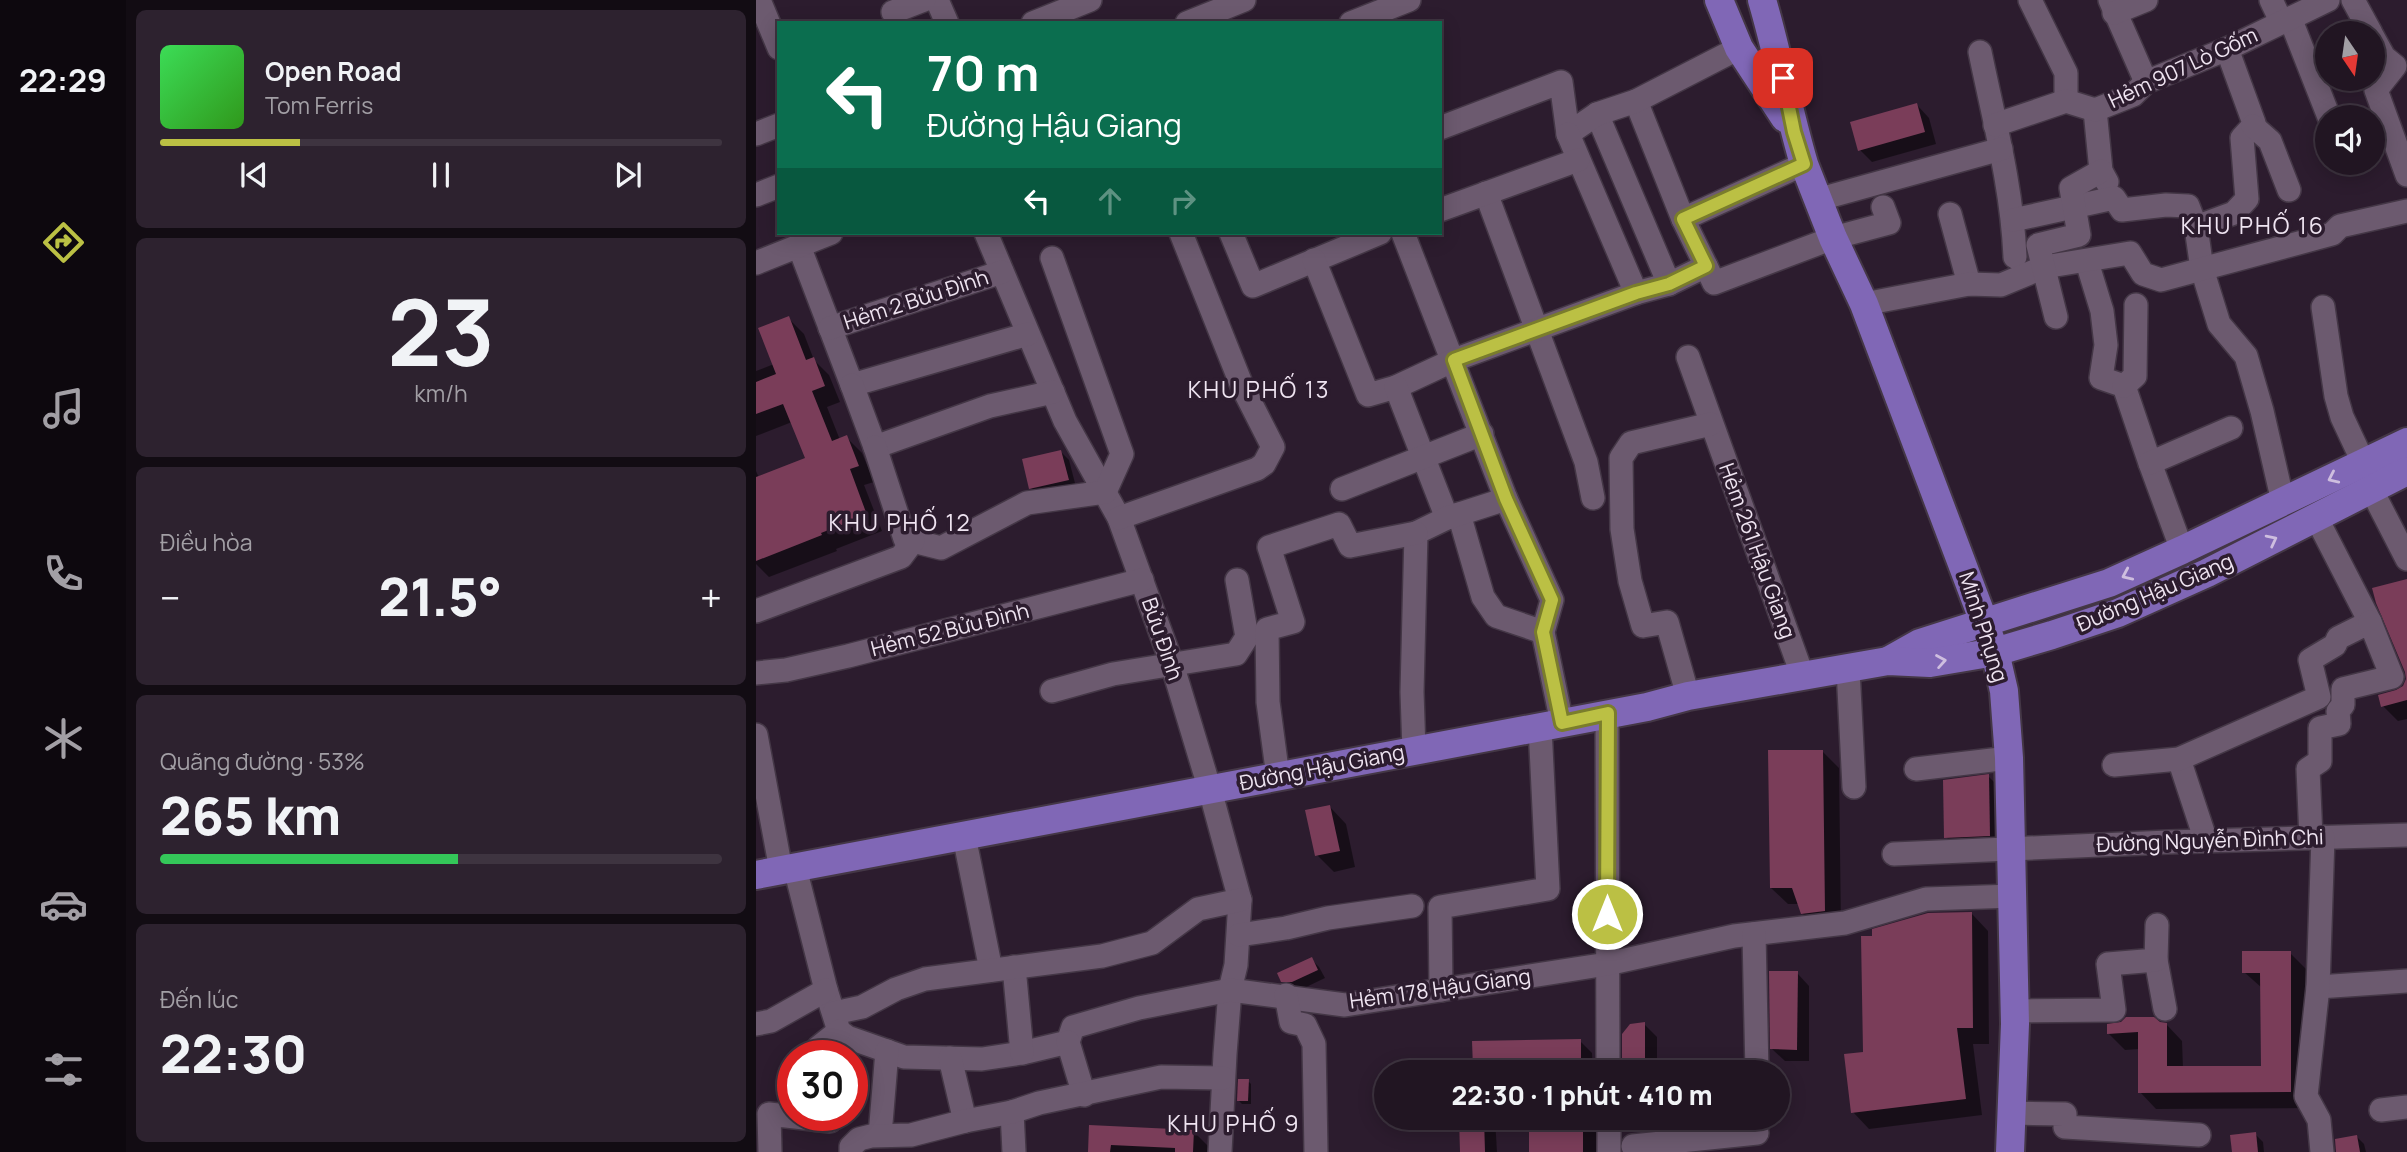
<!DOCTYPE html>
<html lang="vi">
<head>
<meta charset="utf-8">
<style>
	body { margin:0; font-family:Manrope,sans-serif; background:#2d222f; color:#f1f3f6; height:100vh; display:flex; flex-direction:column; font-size:26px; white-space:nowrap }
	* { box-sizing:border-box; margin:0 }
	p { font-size:23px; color:#a29fa5 }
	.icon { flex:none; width:38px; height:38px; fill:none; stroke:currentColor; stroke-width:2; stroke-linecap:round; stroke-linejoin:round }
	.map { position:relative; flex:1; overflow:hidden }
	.sheet { display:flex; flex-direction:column; gap:10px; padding:10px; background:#120c13; width:630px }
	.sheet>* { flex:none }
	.guide { position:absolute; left:21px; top:21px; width:665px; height:214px; border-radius:0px; box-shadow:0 4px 18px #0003,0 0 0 2px #3e3440; background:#0b6e4f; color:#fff; overflow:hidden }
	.needle { width:46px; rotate:167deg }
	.buttons { position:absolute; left:1559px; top:21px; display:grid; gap:14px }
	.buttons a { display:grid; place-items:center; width:70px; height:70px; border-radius:50%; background:#211522; box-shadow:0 4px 18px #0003,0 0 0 2px #3e3440; font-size:35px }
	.speed { position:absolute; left:21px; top:1040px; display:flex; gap:14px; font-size:35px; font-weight:700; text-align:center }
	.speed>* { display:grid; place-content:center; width:91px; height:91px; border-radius:50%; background:#211522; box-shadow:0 4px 18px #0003,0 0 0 2px #3e3440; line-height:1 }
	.speed .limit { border:10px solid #d22; background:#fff; color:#111 }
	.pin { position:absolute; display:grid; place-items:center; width:60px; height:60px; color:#fff; margin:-30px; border-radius:14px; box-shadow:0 4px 10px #0006 }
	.me { position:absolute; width:77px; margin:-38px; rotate:0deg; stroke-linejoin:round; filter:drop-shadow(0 0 5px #0008) }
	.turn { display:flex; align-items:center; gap:24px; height:147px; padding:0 35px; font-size:32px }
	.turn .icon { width:91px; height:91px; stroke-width:2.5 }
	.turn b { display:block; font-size:49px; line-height:60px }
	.lanes { display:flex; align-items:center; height:66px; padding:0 35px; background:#0003; justify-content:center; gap:35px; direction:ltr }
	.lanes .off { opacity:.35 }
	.big { font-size:52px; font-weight:800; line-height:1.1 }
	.sheet .widget { flex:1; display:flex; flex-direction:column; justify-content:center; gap:10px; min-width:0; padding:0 24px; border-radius:10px; background:#2d222f }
	.sheet .dial { align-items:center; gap:0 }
	.dial b { font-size:91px; line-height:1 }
	.song { display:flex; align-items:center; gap:21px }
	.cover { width:84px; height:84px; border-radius:10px; background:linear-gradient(135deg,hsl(130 70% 55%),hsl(110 70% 35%)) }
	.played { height:7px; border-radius:4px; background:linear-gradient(90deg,#bbc044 25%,#3e3440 25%) }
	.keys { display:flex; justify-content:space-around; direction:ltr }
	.heat { display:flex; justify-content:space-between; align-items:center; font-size:38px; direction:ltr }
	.charge { height:10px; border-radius:5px; background:linear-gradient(90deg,#34c759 53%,#3e3440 0) }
	.trip { position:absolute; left:618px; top:1060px; width:416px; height:70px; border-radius:35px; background:#211522; box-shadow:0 4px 18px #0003,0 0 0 2px #3e3440; font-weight:800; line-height:70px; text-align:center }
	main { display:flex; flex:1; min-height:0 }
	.dock { display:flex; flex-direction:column; width:126px; justify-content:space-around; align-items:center; background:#0d080e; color:#a29fa5 }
	.dock .icon { width:49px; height:49px }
	.dock .current { color:#bbc044 }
	.dock b { font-size:32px; color:#f1f3f6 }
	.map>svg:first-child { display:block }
	.shadow { fill:#0007 }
	.building { fill:#7a3d59 }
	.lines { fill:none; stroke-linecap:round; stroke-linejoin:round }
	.minor-casing { stroke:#443746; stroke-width:26 }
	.major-casing { stroke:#443746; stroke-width:32 }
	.minor { stroke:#6c5a6f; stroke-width:23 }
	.major { stroke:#8067b6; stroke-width:28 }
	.oneway { stroke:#cebedf }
	.route-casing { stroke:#7a7d2c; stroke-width:18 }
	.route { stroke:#bbc044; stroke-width:12 }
	.labels { text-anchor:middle; stroke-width:7; stroke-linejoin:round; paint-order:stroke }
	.street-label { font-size:21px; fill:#efe4f1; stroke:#2c1c2e }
	.neighbourhood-label { font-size:23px; letter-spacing:2px; fill:#efe4f1; stroke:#2c1c2e }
</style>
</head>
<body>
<main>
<nav class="dock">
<b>22:29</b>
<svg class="icon current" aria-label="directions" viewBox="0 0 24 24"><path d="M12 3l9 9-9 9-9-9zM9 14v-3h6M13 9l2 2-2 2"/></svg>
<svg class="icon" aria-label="music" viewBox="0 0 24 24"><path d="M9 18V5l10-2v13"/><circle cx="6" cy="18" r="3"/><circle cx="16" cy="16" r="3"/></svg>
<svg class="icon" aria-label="phone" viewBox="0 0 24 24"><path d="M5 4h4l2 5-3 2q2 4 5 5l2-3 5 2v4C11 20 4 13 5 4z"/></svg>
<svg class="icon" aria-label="climate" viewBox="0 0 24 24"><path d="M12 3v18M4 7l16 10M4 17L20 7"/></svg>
<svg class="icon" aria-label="car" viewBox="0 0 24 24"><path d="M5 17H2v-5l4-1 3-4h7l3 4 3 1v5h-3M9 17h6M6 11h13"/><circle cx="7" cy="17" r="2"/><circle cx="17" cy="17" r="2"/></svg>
<svg class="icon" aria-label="filters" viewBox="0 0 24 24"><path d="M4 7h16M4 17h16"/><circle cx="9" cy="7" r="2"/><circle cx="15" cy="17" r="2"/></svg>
</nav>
<section class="sheet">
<div class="widget">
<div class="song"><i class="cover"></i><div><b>Open Road</b><p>Tom Ferris</p></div></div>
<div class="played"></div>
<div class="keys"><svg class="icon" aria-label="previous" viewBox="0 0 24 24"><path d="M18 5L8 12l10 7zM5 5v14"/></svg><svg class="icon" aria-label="pause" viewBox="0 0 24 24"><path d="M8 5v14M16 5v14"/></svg><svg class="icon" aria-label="next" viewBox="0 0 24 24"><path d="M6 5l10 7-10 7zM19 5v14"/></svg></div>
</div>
<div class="widget dial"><b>23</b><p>km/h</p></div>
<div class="widget"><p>Điều hòa</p>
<div class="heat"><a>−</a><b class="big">21.5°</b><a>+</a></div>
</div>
<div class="widget"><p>Quãng đường · 53%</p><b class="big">265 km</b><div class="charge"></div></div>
<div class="widget"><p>Đến lúc</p><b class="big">22:30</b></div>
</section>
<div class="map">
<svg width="1651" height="1152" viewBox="0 0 1651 1152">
	<rect width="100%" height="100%" fill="#2c1c2e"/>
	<g class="shadow">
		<path d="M 1161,105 L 1173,118 L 1180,144 L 1116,162 L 1104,150 Z"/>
		<path d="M 32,318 L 48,334 L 58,360 L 73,375 L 84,402 L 71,407 L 84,440 L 90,437 L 106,453 L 118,482 L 108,485 L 126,531 L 80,549 L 81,551 L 13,577 L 0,564 L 0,471 L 3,478 L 51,459 L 36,422 L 0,436 L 0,371 L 18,364 Z"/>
		<path d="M 305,452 L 313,460 L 320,487 L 283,496 L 275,488 Z"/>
		<path d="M 1651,680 L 1651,719 L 1642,721 L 1627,706 L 1648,687 Z"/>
		<path d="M 1067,752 L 1083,768 L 1085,927 L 1063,930 L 1046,913 L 1043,904 L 1032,904 L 1015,888 Z"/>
		<path d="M 1232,776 L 1245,789 L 1245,848 L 1202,849 L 1190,837 Z"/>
		<path d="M 574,807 L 590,824 L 599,867 L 578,872 L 561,855 Z"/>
		<path d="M 1216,914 L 1232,931 L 1233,1044 L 1217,1044 L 1226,1115 L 1113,1129 L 1097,1112 L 1108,1053 Z"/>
		<path d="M 1534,953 L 1550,969 L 1551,1108 L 1400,1109 L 1384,1092 L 1384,1049 L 1369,1050 L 1353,1034 L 1403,1024 L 1410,1024 L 1426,1041 L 1427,1068 L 1506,1068 L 1506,988 L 1488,972 Z"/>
		<path d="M 555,959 L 563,967 L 569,978 L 544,990 L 535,990 L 526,981 Z"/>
		<path d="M 1041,973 L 1053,986 L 1053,1061 L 1029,1061 L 1016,1049 Z"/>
		<path d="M 888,1024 L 901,1037 L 901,1073 L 868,1073 Z"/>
		<path d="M 824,1041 L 836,1053 L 837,1073 L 724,1073 L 719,1067 Z"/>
		<path d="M 492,1081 L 495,1084 L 495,1104 L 486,1104 L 482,1100 Z"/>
		<path d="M 705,1118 L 739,1118 L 741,1152 L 706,1152 Z"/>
		<rect x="775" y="1118" width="66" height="34"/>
		<path d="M 872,1118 L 901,1118 L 901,1127 L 881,1127 Z"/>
		<path d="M 335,1126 L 437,1131 L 454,1148 L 454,1152 L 334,1152 Z"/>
		<path d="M 1499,1134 L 1507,1142 L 1508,1152 L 1478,1152 Z"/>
		<path d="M 1600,1136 L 1608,1144 L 1610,1152 L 1582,1152 Z"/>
	</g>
	<g class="building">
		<path d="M 1161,103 L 1169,132 L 1102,151 L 1094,122 Z"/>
		<path d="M 33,316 L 50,360 L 58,357 L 69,386 L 56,391 L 76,441 L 91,435 L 103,466 L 94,469 L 111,515 L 65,533 L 66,535 L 0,561 L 0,477 L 49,458 L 27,404 L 0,414 L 0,382 L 20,374 L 2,328 Z"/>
		<path d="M 305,450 L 313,480 L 273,489 L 266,459 Z"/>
		<path d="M 1651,579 L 1651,700 L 1625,707 L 1622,695 L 1640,690 L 1647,686 L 1650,679 L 1649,672 L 1620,603 L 1616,588 Z"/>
		<path d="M 1012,750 L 1067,750 L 1069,911 L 1045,914 L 1036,888 L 1014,888 Z"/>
		<path d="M 1233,774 L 1234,836 L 1188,838 L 1187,780 Z"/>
		<path d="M 574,805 L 584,851 L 559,856 L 549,810 Z"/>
		<path d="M 1216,912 L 1217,1028 L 1201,1028 L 1210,1099 L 1095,1113 L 1088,1054 L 1107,1052 L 1105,936 L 1116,936 L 1116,929 L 1172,913 Z"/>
		<path d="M 1486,951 L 1535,951 L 1535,1092 L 1382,1093 L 1382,1032 L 1351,1034 L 1351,1024 L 1365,1022 L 1370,1017 L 1398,1017 L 1404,1022 L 1411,1023 L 1411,1066 L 1505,1066 L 1504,973 L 1486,973 Z"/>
		<path d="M 556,957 L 562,970 L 536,982 L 525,982 L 521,973 Z"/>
		<path d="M 1013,971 L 1042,971 L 1041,1050 L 1014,1049 Z"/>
		<path d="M 889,1022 L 889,1073 L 866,1073 L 866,1034 L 874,1024 Z"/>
		<path d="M 825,1039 L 825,1066 L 717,1068 L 716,1041 Z"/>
		<path d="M 482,1079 L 493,1079 L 492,1101 L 481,1101 Z"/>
		<path d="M 703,1118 L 728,1118 L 729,1152 L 704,1152 Z"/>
		<rect x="773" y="1118" width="54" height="34"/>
		<path d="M 333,1125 L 438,1130 L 437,1152 L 419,1152 L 419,1148 L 355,1145 L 354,1152 L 332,1152 Z"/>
		<path d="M 1500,1132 L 1502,1152 L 1476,1152 L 1474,1135 Z"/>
		<path d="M 1601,1135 L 1604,1152 L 1580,1152 L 1579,1139 Z"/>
	</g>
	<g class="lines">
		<defs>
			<g id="minor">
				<path d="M 3,0 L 23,48"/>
				<path d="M 181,0 L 191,23"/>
				<path d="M 1274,0 L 1310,73 L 1310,101"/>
				<path d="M 1354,0 L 1390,82"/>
				<path d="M 1515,0 L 1525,21"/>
				<path d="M 1597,0 L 1615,33"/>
				<path d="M 137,12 L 168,0"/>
				<path d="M 1358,13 L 1390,0"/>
				<path d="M 1534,18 L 1573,117"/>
				<path d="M 277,23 L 334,0"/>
				<path d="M 431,23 L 488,0"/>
				<path d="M 595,23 L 653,0"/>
				<path d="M 1617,37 L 1628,57 L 1639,66 L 1620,90 L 1651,175"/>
				<path d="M 1471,49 L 1498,123 L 1497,126 L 1486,138 L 1491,199 L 1478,213 L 1440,227 L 1446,269 L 1463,324 L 1490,356 L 1506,411 L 1527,502"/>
				<path d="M 1224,52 C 1238,120 1256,187 1259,257"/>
				<path d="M 880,101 L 927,219 L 950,266"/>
				<path d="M 1339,110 L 1345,171 L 1351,182"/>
				<path d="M 841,114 L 913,284"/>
				<path d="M 1239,125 L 1310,101 L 1339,110 L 1377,95 L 1390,82 L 1471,49 L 1572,0"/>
				<path d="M 1497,126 L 1514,141 L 1533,190"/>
				<path d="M 684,128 L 805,82 L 812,134 L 841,114 L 880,101 L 983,48"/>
				<path d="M 0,134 L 23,125"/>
				<path d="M 812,134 L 880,293"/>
				<path d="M 730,193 L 830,462 L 837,498"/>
				<path d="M 0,195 L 23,186"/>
				<path d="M 1064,199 L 1245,149"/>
				<path d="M 684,210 L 822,160"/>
				<path d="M 1194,214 L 1213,284"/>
				<path d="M 927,219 L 1048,164"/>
				<path d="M 1257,220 L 1358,198 L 1366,210 L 1410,205 L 1432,206 L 1440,227"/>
				<path d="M 230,233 L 309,421 L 363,518 L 416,664 L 454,790 L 484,900 L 480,965 L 474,990 L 469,1054 L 464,1152"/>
				<path d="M 475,233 L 497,286 L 624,233"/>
				<path d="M 647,233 L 750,499 L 796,600 L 787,632 L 806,723"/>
				<path d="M 43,246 L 96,385 L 272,334"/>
				<path d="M 558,260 L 612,395 L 640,387 L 698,360 L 880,293 L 913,284 L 950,266 L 958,283 L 1077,238 L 1133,223 L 1127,207"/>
				<path d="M 1331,262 L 1346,311 L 1350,345 L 1345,378 L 1368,386 L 1394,463 L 1426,550"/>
				<path d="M 0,263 L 75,233"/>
				<path d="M 1108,304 L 1213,284 L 1245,285 L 1288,267 L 1374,253 L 1387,274 L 1405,280 L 1576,234 L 1584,226 L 1651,211"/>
				<path d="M 1567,307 L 1580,396 L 1586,417 L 1608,464"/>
				<path d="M 1300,317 L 1282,245 L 1323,235 L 1315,188 L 1345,171"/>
				<path d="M 74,328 L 246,272"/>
				<path d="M 932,357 L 1047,677"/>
				<path d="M 96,385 L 119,447 L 234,406 L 297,392"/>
				<path d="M 1368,386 L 1379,376 L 1380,305"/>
				<path d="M 640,387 L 691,518"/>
				<path d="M 119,447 L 149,539 L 185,548 L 271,503 L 349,492 L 366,454 L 296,258"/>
				<path d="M 1394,463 L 1475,428"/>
				<path d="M 586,489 L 726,434"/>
				<path d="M 1615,489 L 1651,559"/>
				<path d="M 703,514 L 727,597 L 740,616 L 787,632"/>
				<path d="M 363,518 L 501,469 L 508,464 L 517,447 L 486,386 L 425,233"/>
				<path d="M 0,611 L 145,557 L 157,541"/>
				<path d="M 1092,669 L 1098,787"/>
				<path d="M 0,673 L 30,670 L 92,656 L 386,580"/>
				<path d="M 296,691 L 357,674 L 480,654 L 491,637 L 481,580"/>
				<path d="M 932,696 L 911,622 L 887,626 L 874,581 L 866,529 L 865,458 L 875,443 L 955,424"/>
				<path d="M 851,713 L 852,1073"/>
				<path d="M 0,735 L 25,870"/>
				<path d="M 658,751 L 656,692 L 660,533 L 691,518 L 750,499"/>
				<path d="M 1423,759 L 1450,841"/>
				<path d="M 1358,765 L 1423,759 L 1563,697 L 1554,660 L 1579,645 L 1582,638 L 1614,622 L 1560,517"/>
				<path d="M 1160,769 L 1253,758"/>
				<path d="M 522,777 L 512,702 L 511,629 L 537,622 L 513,547 L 583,524 L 594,546 L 660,533"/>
				<path d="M 208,836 L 235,970"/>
				<path d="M 1555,838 L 1552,769 L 1564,761 L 1564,728 L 1583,724 L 1582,711 L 1587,705 L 1587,689 L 1636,677 L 1614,622"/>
				<path d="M 1138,854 L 1412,842 L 1651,835"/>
				<path d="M 39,868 L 70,990 L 83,1031 L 91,1037 L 148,1057 L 226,1059 L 266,1053 L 312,1042 L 317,1027 L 383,1008 L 474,990 L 589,1005 L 851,964 L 978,936 L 1089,923 L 1170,899 L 1257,896"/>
				<path d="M 998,934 L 1001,1073"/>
				<path d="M 483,935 L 530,928 L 572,918 L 656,906"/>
				<path d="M 1400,960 L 1409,1009"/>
				<path d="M 258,967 L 266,1053"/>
				<path d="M 1562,987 L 1651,981"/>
				<path d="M 685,990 L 684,907 L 792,889 L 784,727"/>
				<path d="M 530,995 L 535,1022 L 549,1025 L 558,1044 L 560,1152"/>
				<path d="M 1258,1011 L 1358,1010 L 1352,964 L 1400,960 L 1401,925"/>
				<path d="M 78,1013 L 106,1007 L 140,989 L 169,979 L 346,956 L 396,943 L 442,909 L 484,900"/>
				<path d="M 0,1024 L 15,1021 L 70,990"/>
				<path d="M 312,1042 L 328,1095"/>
				<path d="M 62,1055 L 63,1047 L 83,1031"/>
				<path d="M 194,1058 L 209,1121"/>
				<path d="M 1625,1110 L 1651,1107"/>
				<path d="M 256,1112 L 258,1152"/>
				<path d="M 1256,1113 L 1309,1114 L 1309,1127 L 1443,1135"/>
				<path d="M 853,1118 L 853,1152"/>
				<path d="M 124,1135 L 131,1051"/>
				<path d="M 877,1146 L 1001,1133"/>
				<path d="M 14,1152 L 13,1114 L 74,1121"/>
				<path d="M 95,1152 L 95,1147 L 103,1139 L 115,1136 L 155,1135 L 209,1121 L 256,1112 L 283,1103 L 405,1077 L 467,1078"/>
				<path d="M 1566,1152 L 1563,1120 L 1550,1096 L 1562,987 L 1567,837"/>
			</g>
			<g id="major">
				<path d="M 963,0 L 983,48 L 1029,118"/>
				<path d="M 1006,0 C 1022,54 1032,110 1048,164 L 1077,238 L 1108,304 L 1228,622 L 1239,652 L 1248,691 L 1253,758 L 1259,1024 L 1254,1152"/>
				<path d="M 1132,661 L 1164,643 L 1353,583 L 1426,550 L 1651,442"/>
				<path d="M 0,875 L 891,707 L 932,696 L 1132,661 L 1174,663 L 1239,652 L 1296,635 L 1362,613 L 1451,573 L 1651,471"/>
			</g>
		</defs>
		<use href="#minor" class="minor-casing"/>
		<use href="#major" class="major-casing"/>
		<use href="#minor" class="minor"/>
		<use href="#major" class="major"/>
	</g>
	<defs><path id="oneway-chevron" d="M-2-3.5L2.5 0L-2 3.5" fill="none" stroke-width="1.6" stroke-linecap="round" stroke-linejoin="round" transform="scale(1.75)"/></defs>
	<g class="oneway">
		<use href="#oneway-chevron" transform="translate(1577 478) rotate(155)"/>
		<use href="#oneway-chevron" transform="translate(1516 540) rotate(-27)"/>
		<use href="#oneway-chevron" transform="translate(1371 575) rotate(156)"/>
		<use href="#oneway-chevron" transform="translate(1185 661) rotate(-10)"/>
	</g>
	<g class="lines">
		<defs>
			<path id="route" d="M 851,914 L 852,713 L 806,723 L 787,632 L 796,600 L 750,499 L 698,360 L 880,293 L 913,284 L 950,266 L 927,219 L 1048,164 L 1038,132 L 1027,78"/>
		</defs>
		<use href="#route" class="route-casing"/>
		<use href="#route" class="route"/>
	</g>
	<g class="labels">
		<g class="street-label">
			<text transform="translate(1427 68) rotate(-25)" y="7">Hẻm 907 Lò Gốm</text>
			<text transform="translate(160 300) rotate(-18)" y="7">Hẻm 2 Bửu Đình</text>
			<text transform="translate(1001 551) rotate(70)" y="7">Hẻm 261 Hậu Giang</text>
			<text transform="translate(1399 593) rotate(-23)" y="7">Đường Hậu Giang</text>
			<text transform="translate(1227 627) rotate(72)" y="7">Minh Phụng</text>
			<text transform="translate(194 630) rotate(-14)" y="7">Hẻm 52 Bửu Đình</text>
			<text transform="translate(406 639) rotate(71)" y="7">Bửu Đình</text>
			<text transform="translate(566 768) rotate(-11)" y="7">Đường Hậu Giang</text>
			<text transform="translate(1454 841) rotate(-2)" y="7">Đường Nguyễn Đình Chi</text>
			<text transform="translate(684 989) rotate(-8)" y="7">Hẻm 178 Hậu Giang</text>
		</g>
		<g class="neighbourhood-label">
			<text x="1497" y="234">KHU PHỐ 16</text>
			<text x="503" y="398">KHU PHỐ 13</text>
			<text x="144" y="531">KHU PHỐ 12</text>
			<text x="478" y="1132">KHU PHỐ 9</text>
		</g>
	</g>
</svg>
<div class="buttons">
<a><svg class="needle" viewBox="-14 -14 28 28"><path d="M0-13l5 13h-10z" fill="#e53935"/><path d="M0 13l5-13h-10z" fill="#a29fa5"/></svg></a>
<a><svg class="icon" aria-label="sound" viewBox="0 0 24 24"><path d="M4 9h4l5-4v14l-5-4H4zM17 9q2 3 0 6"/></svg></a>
</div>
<div class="speed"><div class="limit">30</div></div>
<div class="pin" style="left:1027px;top:78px;background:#d93025"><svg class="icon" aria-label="arrive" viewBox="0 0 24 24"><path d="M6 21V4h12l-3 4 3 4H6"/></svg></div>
<svg class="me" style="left:851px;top:914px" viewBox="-20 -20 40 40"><circle r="17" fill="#bbc044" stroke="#fff" stroke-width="3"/><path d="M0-11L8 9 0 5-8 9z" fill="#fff"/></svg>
<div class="trip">22:30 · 1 phút · 410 m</div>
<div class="guide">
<div class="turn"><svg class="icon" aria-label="left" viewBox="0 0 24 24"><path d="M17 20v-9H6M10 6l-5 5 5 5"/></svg><div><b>70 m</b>Đường Hậu Giang</div></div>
<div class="lanes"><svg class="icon" aria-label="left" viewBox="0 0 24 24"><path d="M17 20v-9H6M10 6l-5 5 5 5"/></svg><svg class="icon off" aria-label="ahead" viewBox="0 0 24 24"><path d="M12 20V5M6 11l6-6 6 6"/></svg><svg class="icon off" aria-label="right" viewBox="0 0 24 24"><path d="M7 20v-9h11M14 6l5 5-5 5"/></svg></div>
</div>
</div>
</main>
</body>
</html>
